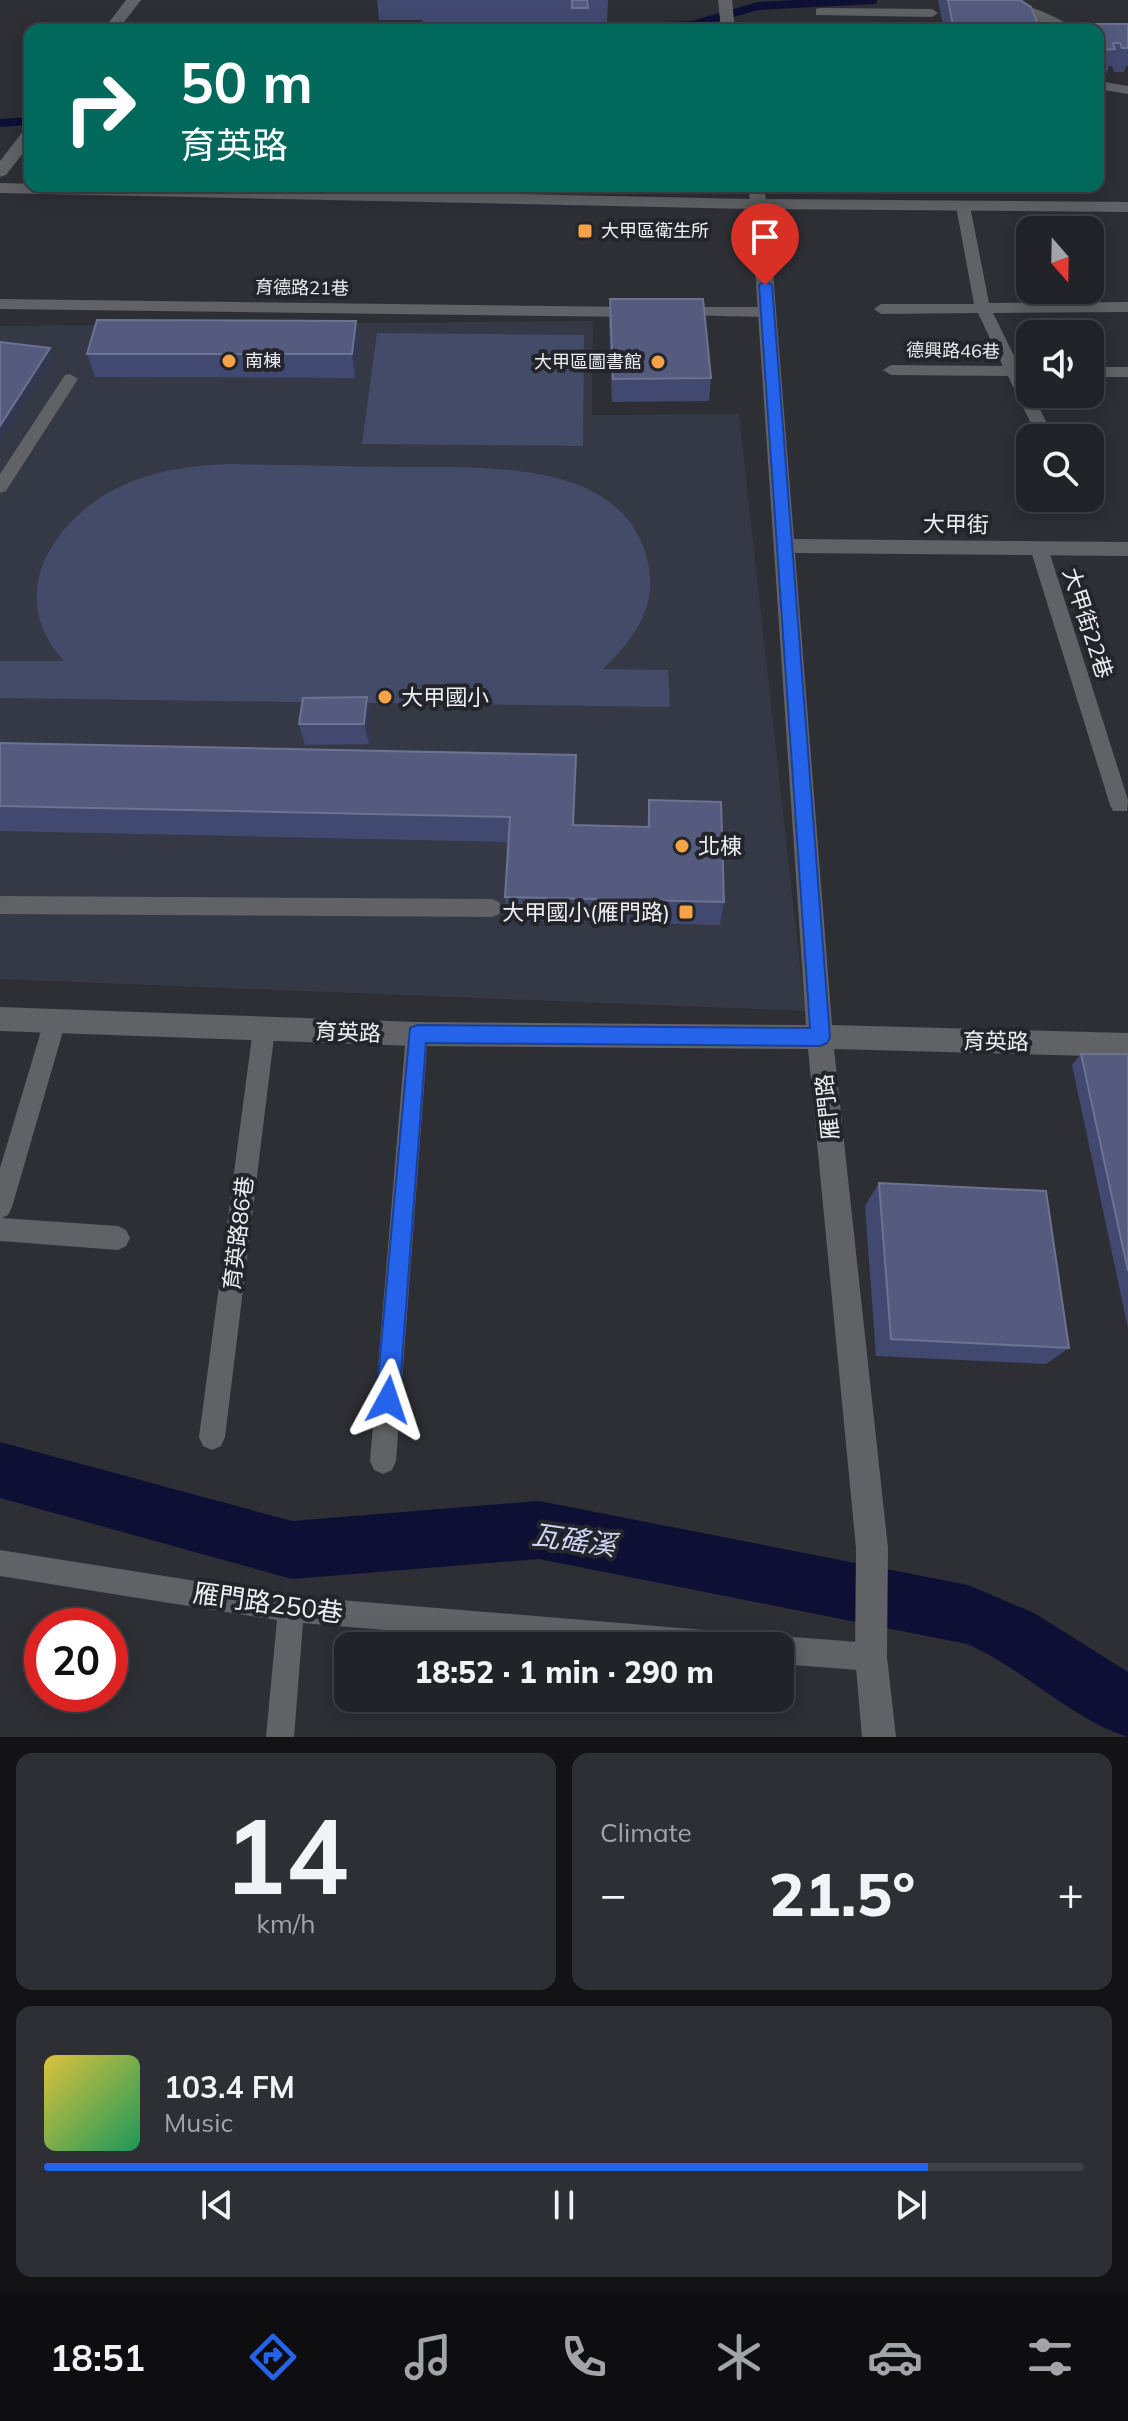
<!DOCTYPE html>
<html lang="en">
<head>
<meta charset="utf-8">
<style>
	body { margin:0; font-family:Mulish,"Noto Sans TC",sans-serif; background:#2e2f34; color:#f1f3f6; height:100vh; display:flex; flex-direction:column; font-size:30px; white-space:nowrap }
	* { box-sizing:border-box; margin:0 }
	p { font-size:26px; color:#a2a4a8 }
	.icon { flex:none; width:44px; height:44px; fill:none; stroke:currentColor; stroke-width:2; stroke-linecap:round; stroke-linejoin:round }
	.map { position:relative; height:1737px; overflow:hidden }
	.side { display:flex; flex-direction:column; gap:16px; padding:16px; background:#131316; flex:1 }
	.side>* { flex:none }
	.guide { position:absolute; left:24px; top:24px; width:1080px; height:168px; border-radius:16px; box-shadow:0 4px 20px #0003,0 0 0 2px #3f4045; background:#00695c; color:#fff; overflow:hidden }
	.needle { width:52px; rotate:160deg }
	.buttons { position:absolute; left:1016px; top:216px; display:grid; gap:16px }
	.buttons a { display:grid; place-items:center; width:88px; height:88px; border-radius:16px; background:#222328; box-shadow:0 4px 20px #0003,0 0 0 2px #3f4045; font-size:40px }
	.speed { position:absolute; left:24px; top:1608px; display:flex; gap:16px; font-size:40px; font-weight:700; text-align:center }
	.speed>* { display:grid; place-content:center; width:104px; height:104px; border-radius:50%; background:#222328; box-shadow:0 4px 20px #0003,0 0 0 2px #3f4045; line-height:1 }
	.speed .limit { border:12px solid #d22; background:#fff; color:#111 }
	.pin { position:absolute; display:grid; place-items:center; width:68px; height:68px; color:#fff; margin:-82px -34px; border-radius:50% 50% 50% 0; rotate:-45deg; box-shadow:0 0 8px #0007 }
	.pin .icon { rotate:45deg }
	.me { position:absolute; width:88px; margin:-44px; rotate:5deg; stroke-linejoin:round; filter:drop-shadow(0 0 6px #0008) }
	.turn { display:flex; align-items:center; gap:28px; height:168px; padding:0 24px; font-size:36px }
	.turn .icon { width:104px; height:104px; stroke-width:2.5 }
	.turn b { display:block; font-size:56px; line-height:68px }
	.big { font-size:60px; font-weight:800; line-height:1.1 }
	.side .card { flex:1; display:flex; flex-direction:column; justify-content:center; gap:12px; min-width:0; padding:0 28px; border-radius:16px; background:#2e2f34 }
	.side .dial { align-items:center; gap:0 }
	.dial b { font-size:104px; line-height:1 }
	.song { display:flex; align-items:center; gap:24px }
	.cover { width:96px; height:96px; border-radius:12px; background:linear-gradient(135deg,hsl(50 70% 55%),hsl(150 70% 35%)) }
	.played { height:8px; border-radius:4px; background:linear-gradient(90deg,#2563eb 85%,#3f4045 85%) }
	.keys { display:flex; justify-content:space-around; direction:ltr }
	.heat { display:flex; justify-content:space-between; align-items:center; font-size:44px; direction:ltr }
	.side .tiles { flex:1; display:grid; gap:16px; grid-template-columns:1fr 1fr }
	.card:last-child { grid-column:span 2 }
	.trip { position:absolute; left:334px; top:1632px; width:460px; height:80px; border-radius:16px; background:#222328; box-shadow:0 4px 20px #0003,0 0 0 2px #3f4045; font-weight:800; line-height:80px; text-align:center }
	.dock { display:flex; height:128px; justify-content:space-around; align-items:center; background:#0e0e10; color:#a2a4a8 }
	.dock .icon { width:56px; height:56px }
	.dock .selected { color:#2563eb }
	.dock b { font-size:36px; color:#f1f3f6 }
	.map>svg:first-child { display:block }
	.built { fill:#353845 }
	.green { fill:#444b69 }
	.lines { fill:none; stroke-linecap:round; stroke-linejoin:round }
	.stream { stroke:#0d0f35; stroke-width:8 }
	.canal { fill:#0d0f35; fill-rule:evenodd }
	.lane { fill:#616265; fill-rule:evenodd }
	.street { fill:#616265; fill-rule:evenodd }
	.wall { fill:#424970 }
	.shaded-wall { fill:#323752 }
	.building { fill:#545b7e; stroke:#6c7291; stroke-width:2 }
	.route { fill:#2563eb; stroke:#184099; stroke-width:2 }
	.poi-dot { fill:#f6a247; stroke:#23252b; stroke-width:3 }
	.labels { text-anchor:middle; stroke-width:8; stroke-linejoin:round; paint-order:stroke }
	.far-poi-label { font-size:18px; fill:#eeeff4; stroke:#23252b; text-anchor:start }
	.far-street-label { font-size:18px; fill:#eeeff4; stroke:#23252b }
	.street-label { font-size:22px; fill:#eeeff4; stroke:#23252b }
	.poi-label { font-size:22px; fill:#eeeff4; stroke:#23252b; text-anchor:start }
	.near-street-label { font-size:26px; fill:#eeeff4; stroke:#23252b }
	.near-water-label { font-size:28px; font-style:italic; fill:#cfd6f3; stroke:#23252b }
</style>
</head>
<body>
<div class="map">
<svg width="1128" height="1737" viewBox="0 0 1128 1737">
	<rect width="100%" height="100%" fill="#2d2f35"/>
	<path class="built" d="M 593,321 L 592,415 L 739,414 L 805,1011 L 0,979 L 0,326 Z"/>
	<g class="green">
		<path d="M 165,186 L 513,186 L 513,189 Z"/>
		<path d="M 377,333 L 584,335 L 583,446 L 362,444 Z"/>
		<path d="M 230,464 C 285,465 340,466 395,467 C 477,468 626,456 648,563 C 658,608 633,640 603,669 L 668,670 L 670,707 L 0,698 L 0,661 L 64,661 C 0,592 59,510 133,481 C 165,469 196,465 230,464 Z"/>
	</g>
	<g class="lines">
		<g class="stream">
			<path d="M 545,30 L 692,25 L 758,6 L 873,0"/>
			<path d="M 0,123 L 30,121"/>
		</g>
		<path class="canal" d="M 0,1442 L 292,1521 L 539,1501 L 968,1585 L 1034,1613 L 1128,1672 L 1128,1737 C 1071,1719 1023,1668 967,1644 L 539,1559 L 292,1579 L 0,1498 Z"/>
		<g class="lane">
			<path d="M 986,0 C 1015,0 1053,12 1075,30 L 1059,30 Z"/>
			<path d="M 820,8 L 932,9 L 938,13 L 932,17 L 816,15 L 816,9 Z"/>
			<path d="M 1098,81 L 1128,86 L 1128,94 L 1098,89 Z"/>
			<path d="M 963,202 L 970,206 L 989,303 L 1128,302 L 1128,312 L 993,313 L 1019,366 L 1030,367 L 1030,375 L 1024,376 L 1054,438 L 1038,438 L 1008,376 L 891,375 L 883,370 L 891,365 L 1003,366 L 978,313 L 881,314 L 874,309 L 881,304 L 974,304 L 956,206 Z"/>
			<path d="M 0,299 L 635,307 L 642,312 L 635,317 L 0,309 Z"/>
			<path d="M 679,307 L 767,307 L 774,312 L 767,317 L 674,315 L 672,312 Z"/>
			<rect x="1090" y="367" width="38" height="10"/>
			<path d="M 70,374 L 78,379 L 6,491 L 0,493 L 0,474 L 65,375 Z"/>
			<path d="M 1039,542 L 1048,548 L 1128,800 L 1127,811 L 1113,811 L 1110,805 L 1030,548 Z"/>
			<path d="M 0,896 L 492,899 L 499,902 L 502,908 L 499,914 L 492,917 L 0,914 Z"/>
			<path d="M 55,1011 L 63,1014 L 66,1021 L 12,1207 L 8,1215 L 2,1218 L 118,1226 L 126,1230 L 130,1238 L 126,1246 L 118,1250 L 0,1241 L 0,1168 L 44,1021 L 47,1014 Z"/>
			<path d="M 264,1019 L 272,1022 L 275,1029 L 225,1437 L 221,1446 L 212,1450 L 203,1446 L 199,1437 L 253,1029 L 256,1022 Z"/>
			<path d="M 417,1024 L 425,1027 L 428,1034 L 396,1461 L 392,1470 L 383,1474 L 374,1470 L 370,1461 L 406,1034 L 409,1027 Z"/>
			<path d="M 0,1550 L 291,1596 L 729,1632 L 739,1636 L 743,1646 L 569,1646 L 303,1623 L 294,1737 L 266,1737 L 277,1620 L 0,1576 Z"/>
			<path d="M 780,1636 L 871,1643 L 881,1647 L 885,1657 L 881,1667 L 871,1671 L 780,1664 L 780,1646 L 768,1646 L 770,1640 Z"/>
		</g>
		<g class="street">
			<path d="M 126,0 L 141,0 L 118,30 L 103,30 Z"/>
			<path d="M 718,0 L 732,0 L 735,30 L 721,30 Z"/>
			<path d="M 30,128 L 30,144 L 6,175 L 0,177 L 0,161 L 24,130 Z"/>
			<path d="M 0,183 L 750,199 L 747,186 L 763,186 L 766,199 L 1128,202 L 1128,212 L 768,209 L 794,539 L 1128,542 L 1128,556 L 795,553 L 832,1025 L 1128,1033 L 1128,1057 L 834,1049 L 888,1548 L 887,1657 L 896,1737 L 862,1737 L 855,1657 L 856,1548 L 808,1049 L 417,1046 L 0,1031 L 0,1007 L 417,1022 L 806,1025 L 751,209 L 0,193 Z"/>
		</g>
	</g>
	<g class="wall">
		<path d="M 377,0 L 608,0 L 607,24 L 572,24 L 572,23 L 423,27 L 422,20 L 379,20 Z"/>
		<path d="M 938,0 L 1020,0 L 1040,30 L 944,30 Z"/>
		<path d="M 1089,24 L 1128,24 L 1128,66 L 1126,66 L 1124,72 L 1114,72 L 1112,66 L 1109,66 L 1107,73 L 1098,73 L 1098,30 L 1087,30 Z"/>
		<path d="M 610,299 L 711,378 L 709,401 L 612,402 L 609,323 Z"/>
		<path d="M 360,345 L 355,378 L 95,377 L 87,354 Z"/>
		<path d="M 367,697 L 371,718 L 369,744 L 305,745 L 299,724 Z"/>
		<path d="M 0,743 L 574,825 L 647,827 L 649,800 L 724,902 L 720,925 L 507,920 L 505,897 L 508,842 L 0,831 Z"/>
		<path d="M 1081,1054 L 1128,1054 L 1128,1328 L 1072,1065 Z"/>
		<path d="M 879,1183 L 1069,1348 L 1046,1364 L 876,1356 L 865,1206 Z"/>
	</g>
	<g class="shaded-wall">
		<path d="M 356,321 L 360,345 L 355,378 L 352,354 Z"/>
		<path d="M 50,348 L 53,357 L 0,440 L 0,426 Z"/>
		<path d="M 367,697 L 371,718 L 369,744 L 364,724 Z"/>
	</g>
	<g class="building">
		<path d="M 572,0 L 587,0 L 588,8 L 572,8 Z"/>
		<path d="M 948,0 L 1020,0 L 1031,7 L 1040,30 L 954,30 Z"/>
		<path d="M 1089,24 L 1128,24 L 1128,48 L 1122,48 L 1120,43 L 1113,43 L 1115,49 L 1101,50 L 1098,43 L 1098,30 L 1092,30 Z"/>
		<path d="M 610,299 L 703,299 L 711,378 L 613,379 Z"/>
		<path d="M 97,320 L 356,321 L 352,354 L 87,354 Z"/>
		<path d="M 0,342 L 50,348 L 0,426 Z"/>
		<path d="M 367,697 L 364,724 L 299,724 L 303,698 Z"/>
		<path d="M 0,743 L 576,755 L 573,825 L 649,827 L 649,800 L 721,802 L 724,902 L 505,897 L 510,817 L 0,806 Z"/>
		<path d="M 1081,1054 L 1128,1054 L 1128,1271 Z"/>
		<path d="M 879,1183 L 1046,1191 L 1069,1348 L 891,1339 Z"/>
	</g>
	<path class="route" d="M 765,281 L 772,285 L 830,1037 L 827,1043 L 820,1046 L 426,1043 L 399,1400 L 396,1408 L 388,1411 L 380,1408 L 376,1400 L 410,1028 L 417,1025 L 810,1028 L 759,285 Z"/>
	<g class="poi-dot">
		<rect x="577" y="223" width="16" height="16" rx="4"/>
		<circle cx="229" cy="361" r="8"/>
		<circle cx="658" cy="362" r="8"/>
		<circle cx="385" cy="697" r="8"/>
		<circle cx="682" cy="846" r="8"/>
		<rect x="678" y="904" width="16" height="16" rx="4"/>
	</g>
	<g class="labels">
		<g class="far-poi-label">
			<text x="601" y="237">大甲區衛生所</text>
			<text x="245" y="367">南棟</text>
			<text x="642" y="368" text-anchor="end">大甲區圖書館</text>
		</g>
		<g class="far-street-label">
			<text transform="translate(302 288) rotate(1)" y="6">育德路21巷</text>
			<text transform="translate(953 351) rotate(1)" y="6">德興路46巷</text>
		</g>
		<g class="street-label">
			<text transform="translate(956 524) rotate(1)" y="8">大甲街</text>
			<text transform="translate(1088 623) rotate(72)" y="8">大甲街22巷</text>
			<text transform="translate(348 1032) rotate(2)" y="8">育英路</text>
			<text transform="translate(996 1041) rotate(1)" y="8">育英路</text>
			<text transform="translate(827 1107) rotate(-96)" y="8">雁門路</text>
			<text transform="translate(238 1233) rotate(-83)" y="8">育英路86巷</text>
		</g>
		<g class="poi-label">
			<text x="401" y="705">大甲國小</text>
			<text x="698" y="854">北棟</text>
			<text x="670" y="920" text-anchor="end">大甲國小(雁門路)</text>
		</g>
		<g class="near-street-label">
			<text transform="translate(268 1603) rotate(8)" y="9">雁門路250巷</text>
		</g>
		<g class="near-water-label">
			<text transform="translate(574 1540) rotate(8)" y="10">瓦磘溪</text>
		</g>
	</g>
</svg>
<div class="buttons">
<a><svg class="needle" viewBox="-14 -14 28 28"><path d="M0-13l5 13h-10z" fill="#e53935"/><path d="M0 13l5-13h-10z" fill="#a2a4a8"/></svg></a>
<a><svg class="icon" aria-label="sound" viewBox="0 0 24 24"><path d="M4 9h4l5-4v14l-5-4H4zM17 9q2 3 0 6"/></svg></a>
<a><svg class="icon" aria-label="search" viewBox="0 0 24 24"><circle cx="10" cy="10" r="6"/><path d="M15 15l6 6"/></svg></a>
</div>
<div class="speed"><div class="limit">20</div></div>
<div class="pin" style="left:765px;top:285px;background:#d93025"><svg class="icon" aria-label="arrive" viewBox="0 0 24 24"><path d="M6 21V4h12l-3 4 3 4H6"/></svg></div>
<svg class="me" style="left:388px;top:1400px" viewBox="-20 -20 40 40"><path d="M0-17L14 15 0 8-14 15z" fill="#2563eb" stroke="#fff" stroke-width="4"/></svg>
<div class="trip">18:52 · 1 min · 290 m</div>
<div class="guide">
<div class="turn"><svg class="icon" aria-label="right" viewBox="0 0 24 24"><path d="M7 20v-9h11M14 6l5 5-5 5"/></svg><div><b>50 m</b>育英路</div></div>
</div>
</div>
<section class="side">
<div class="tiles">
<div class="card dial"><b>14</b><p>km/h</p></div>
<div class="card"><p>Climate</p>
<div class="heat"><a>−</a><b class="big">21.5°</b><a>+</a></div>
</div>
<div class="card">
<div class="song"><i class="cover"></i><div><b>103.4 FM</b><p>Music</p></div></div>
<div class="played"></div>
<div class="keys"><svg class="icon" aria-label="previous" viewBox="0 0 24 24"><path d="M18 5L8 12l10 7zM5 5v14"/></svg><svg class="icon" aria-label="pause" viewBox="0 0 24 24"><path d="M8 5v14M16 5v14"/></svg><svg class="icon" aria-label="next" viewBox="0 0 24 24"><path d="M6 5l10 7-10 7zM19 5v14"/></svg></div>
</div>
</div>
</section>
<nav class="dock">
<b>18:51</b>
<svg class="icon selected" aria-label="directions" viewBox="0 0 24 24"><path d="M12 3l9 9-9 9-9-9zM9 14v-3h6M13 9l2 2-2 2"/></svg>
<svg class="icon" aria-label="music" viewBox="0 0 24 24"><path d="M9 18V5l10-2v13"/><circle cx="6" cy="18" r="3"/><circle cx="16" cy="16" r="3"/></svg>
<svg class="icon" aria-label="phone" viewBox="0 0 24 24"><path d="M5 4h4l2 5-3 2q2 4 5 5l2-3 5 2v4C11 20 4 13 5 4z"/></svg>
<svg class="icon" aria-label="climate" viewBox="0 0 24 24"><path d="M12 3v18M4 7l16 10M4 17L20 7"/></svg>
<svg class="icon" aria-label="car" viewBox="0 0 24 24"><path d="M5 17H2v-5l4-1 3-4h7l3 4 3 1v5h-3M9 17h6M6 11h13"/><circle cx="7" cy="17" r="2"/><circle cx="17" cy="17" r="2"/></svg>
<svg class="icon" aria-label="filters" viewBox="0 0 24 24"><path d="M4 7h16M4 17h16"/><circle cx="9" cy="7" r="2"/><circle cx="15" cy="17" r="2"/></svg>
</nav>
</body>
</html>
